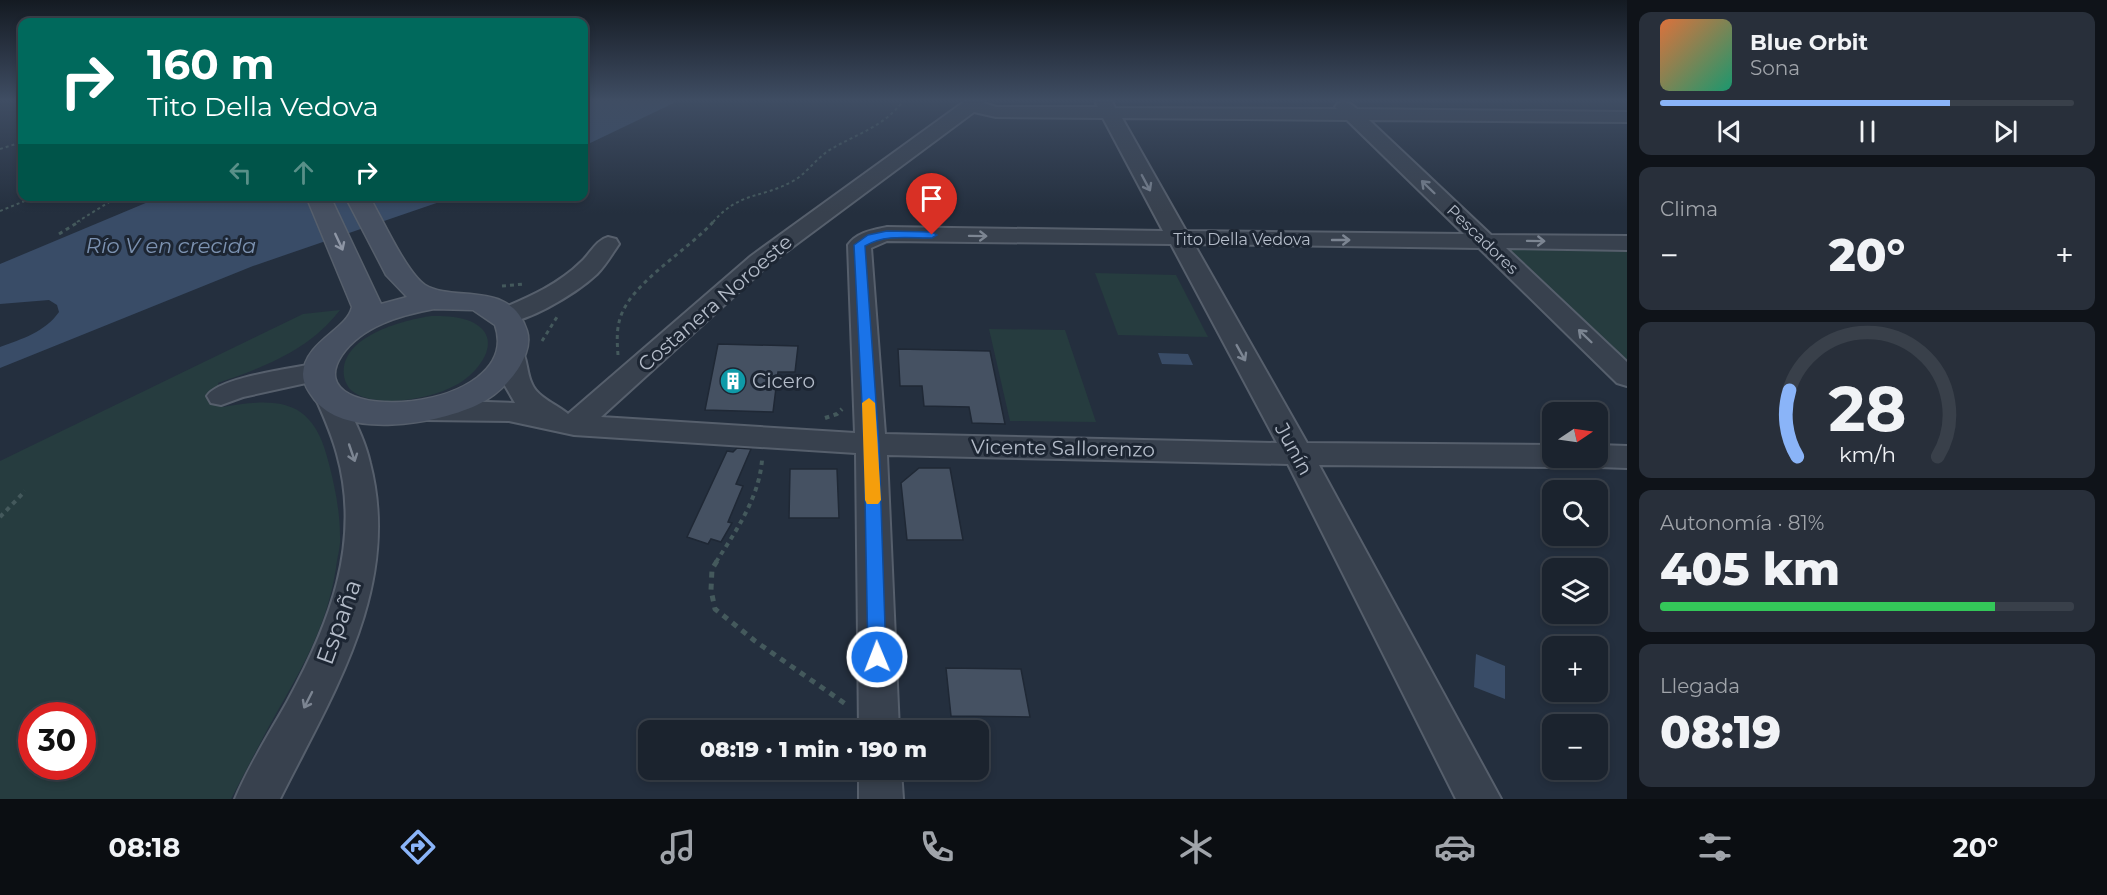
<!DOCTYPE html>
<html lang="es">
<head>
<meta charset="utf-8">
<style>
	body { margin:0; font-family:Montserrat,sans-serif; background:#282f3a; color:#f1f3f6; height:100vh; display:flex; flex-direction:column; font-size:22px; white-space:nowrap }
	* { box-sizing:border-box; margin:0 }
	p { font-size:20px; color:#a0a4aa }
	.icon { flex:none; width:33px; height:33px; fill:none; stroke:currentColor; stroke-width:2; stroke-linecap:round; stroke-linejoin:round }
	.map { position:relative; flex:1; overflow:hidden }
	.details { display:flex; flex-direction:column; gap:12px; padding:12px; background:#0f1319; width:480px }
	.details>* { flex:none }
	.guide { position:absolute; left:18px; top:18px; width:570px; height:183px; border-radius:12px; box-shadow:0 3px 9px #0003,0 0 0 2px #39404a; background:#00695c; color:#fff; overflow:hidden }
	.needle { width:39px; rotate:77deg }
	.controls { position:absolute; left:1542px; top:402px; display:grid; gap:12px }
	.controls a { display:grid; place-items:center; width:66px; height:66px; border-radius:12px; background:#1b232e; box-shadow:0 3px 9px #0003,0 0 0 2px #39404a; font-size:30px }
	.speed { position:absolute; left:18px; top:702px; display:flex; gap:12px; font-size:30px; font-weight:700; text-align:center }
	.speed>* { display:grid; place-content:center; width:78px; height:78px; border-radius:50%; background:#1b232e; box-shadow:0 3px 9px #0003,0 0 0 2px #39404a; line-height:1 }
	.speed .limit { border:9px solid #d22; background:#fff; color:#111 }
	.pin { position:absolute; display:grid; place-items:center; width:51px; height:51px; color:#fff; margin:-62px -26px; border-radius:50% 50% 50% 0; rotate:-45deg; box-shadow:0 0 6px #0007 }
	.pin .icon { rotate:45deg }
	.me { position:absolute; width:66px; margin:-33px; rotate:359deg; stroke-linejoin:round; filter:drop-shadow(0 0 4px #0008) }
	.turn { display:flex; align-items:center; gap:21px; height:126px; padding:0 30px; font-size:27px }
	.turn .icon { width:78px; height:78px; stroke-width:2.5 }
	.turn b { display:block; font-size:42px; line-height:51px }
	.lanes { display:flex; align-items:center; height:57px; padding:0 30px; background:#0003; justify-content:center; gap:30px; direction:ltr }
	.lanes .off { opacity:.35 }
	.big { font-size:45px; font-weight:800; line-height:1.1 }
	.details .tile { flex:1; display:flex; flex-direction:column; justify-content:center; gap:9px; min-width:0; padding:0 21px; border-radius:12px; background:#282f3a }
	.details .dial { align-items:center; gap:0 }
	.dial svg { height:156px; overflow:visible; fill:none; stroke:#39404a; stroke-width:7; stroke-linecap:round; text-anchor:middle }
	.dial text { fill:#f1f3f6; stroke:none }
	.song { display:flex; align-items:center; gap:18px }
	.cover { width:72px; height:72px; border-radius:9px; background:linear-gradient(135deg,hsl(20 70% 55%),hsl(160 70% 35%)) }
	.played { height:6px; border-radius:3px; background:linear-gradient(90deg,#8ab4f8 70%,#39404a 70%) }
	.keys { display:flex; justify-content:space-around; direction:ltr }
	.heat { display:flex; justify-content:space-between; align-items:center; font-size:33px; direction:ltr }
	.charge { height:9px; border-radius:4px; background:linear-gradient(90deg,#34c759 81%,#39404a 0) }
	.trip { position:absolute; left:638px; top:720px; width:351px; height:60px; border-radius:12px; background:#1b232e; box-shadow:0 3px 9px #0003,0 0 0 2px #39404a; font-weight:800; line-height:60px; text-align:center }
	.tabs { display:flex; height:96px; justify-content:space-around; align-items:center; background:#0b0e12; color:#a0a4aa }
	.tabs .icon { width:42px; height:42px }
	.tabs .selected { color:#8ab4f8 }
	.tabs b { font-size:27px; color:#f1f3f6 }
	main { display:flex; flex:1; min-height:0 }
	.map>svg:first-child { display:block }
	.green { fill:#263c3f; fill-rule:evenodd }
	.water { fill:#394c67 }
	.building { fill:#455162; stroke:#1f2835; stroke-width:1.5 }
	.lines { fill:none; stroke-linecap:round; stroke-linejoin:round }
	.street-casing { stroke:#565f6c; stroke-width:4 }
	.secondary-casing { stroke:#565f6c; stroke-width:3 }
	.path-far3 { stroke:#44595c; stroke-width:2; stroke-dasharray:3 3; stroke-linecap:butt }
	.path-far2 { stroke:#44595c; stroke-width:3; stroke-dasharray:4 4; stroke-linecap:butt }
	.path-far1 { stroke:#44595c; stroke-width:4; stroke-dasharray:4.5 4.5; stroke-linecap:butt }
	.path { stroke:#44595c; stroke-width:5; stroke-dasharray:6 6; stroke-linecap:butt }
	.street { fill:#38414e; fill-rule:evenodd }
	.secondary { fill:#465061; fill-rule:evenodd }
	.oneway { stroke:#7c8592 }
	.oneway2 { stroke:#8e96a5 }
	.route { fill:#1a73e8; stroke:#114b97; stroke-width:1.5 }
	.slow { fill:#f59e0b }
	.labels { text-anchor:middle; stroke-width:6; stroke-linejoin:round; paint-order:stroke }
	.far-street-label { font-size:16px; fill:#b4bcc9; stroke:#1d2633 }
	.street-label { font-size:20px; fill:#b4bcc9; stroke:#1d2633 }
	.poi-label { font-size:20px; fill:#b4bcc9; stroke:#1d2633; text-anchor:start }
	.water-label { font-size:21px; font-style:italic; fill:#7c92b1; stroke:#1d2633 }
	.near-street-label { font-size:24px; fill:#b4bcc9; stroke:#1d2633 }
</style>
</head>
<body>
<main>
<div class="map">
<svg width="1627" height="799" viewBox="0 0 1627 799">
	<rect width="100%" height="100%" fill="#242f3e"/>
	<g class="green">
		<path d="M 1502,248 L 1627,249 L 1627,367 Z"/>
		<path d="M 1095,273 L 1176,275 L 1208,337 L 1118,335 Z"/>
		<path d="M 340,310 C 308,351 266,366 218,383 L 223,407 C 280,397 314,399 329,464 C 335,487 340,512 340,536 C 341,546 337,558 336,568 C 326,632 298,674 267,730 C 255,753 243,776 231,799 L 0,799 L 0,461 L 303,314 ZM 32,716 L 82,716 L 82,766 L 32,766 Z"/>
		<path d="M 431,316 C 443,316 455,316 467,320 C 506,334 483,369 458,384 C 438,395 415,400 392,401 C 378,401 359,399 349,388 C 344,381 343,374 344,366 C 350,334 404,320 431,316 Z"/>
		<path d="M 989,329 L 1065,330 L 1096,422 L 1010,421 Z"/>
	</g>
	<g class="water">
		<path d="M 584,101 L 678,101 L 584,146 Z"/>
		<path d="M 160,197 L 454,197 L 253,266 L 0,368 L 0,347 C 22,339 45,332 59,312 L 57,305 L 49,300 L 0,304 L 0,264 Z"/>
		<path d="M 1158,353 L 1188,354 L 1193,365 L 1162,364 Z"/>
		<path d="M 1476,654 L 1505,666 L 1505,699 L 1474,687 Z"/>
	</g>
	<g class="building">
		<path d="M 718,344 L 798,346 L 795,372 L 778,372 L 773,412 L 705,410 Z"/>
		<path d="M 898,349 L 990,351 L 1005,424 L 972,423 L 969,407 L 924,406 L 922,386 L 900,386 Z"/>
		<path d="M 737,448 L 751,449 L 736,484 L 743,486 L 728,522 L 732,523 L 721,542 L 711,539 L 708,544 L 687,537 L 727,451 L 733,452 Z"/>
		<path d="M 919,468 L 950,468 L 963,540 L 907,540 L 901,483 Z"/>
		<path d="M 790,469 L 837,469 L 839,518 L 789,518 Z"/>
		<path d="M 946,668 L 1021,669 L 1030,717 L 951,716 Z"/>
	</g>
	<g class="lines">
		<defs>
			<g id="street">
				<path d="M 965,101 L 985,101 L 984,103 L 996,107 L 1098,107 L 1095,101 L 1112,101 L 1115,108 L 1337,109 L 1335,107 L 1338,103 C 1347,101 1350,103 1357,109 L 1627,112 L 1627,122 L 1369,120 L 1491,235 L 1627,236 L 1627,250 L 1506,248 L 1627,362 L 1627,386 L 1617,383 L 1479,248 L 1194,244 L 1307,443 L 1552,445 L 1552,458 L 1566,458 L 1563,464 L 1552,467 L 1319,465 L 1501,799 L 1456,799 L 1288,464 L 887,455 L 899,730 L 859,730 L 856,453 L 574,435 L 509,421 L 426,420 L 416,417 L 412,410 L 416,403 L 426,400 L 515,403 L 504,384 L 498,353 L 502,347 L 511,345 L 520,347 C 528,358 526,372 532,384 C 538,398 558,405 568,414 L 751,256 ZM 974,112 L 996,117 L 1103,118 L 1163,231 L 887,227 C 873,230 857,232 848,245 L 855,433 L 601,417 L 767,266 ZM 1122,118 L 1347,120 L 1464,234 L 1186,231 ZM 887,241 L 1171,244 L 1277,443 L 885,434 L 871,248 Z"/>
				<path d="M 608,237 L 616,239 L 619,244 C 612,254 606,265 597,274 C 578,292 520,329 494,322 L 490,317 L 494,312 C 524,299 557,286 581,262 C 590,254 596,240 608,237 Z"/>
				<path d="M 319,363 L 329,366 L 333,372 L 329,378 L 243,397 L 221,405 L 211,403 L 207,396 C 219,377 295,368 319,363 Z"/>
				<path d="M 330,390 L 340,392 L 344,399 C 354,420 365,440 370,463 C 402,586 333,693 280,799 L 235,799 C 249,765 269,734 287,702 C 329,625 362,543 337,454 C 332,435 324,417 316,399 L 320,392 Z"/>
				<path d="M 1598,445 L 1627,446 L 1627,468 L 1598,467 L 1587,464 L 1584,458 L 1598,458 Z"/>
				<path d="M 859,770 L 901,770 L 903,799 L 859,799 Z"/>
			</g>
			<path id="secondary" d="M 306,196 L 330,196 L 381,304 L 407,297 L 386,275 L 345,196 L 369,196 C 382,218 406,272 425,285 C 454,303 511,279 527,331 C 531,344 525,358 518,369 C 507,385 494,397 477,405 C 437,424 345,440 314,399 C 309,392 303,384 303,374 C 305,341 347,330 352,307 ZM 434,309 L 473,310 L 495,325 C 526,414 292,429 342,355 C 362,326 401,315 434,309 Z"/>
		</defs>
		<use href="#street" class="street-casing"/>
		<use href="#secondary" class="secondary-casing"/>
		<g class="path-far3">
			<path d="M 0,149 L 22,142"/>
			<path d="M 0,211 L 37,196"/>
			<path d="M 77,222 L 119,196"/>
			<path d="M 713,222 C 740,191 761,199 793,181 C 806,174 815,160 828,151 C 855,134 883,128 903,101"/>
		</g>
		<g class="path-far2">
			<path d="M 59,234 L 80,221"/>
			<path d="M 502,286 L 524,284"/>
			<path d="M 542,341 L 557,317"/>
			<path d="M 618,355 C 617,341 616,327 622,313 C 636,280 688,250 714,221"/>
		</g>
		<g class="path-far1">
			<path d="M 825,418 L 837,414 L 842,409"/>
			<path d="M 0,517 L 25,491"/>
			<path d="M 716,562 C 736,531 759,498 762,460"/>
		</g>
		<path class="path" d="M 717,561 L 712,569 L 711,590 L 715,609 L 755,641 L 847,705"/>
		<use href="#street" class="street"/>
		<use href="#secondary" class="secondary"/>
	</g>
	<defs><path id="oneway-shaft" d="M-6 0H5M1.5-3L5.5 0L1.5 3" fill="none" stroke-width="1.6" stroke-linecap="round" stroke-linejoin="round" transform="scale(1.5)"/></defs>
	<g class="oneway">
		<use href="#oneway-shaft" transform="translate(1146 183) rotate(62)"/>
		<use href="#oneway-shaft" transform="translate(1428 187) rotate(-136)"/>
		<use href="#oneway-shaft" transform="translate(978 236) rotate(1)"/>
		<use href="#oneway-shaft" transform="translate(1341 240)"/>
		<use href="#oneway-shaft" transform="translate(1536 241) rotate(1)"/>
		<use href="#oneway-shaft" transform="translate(1585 336) rotate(-136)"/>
		<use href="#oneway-shaft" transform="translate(1241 353) rotate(61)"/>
		<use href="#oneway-shaft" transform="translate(352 453) rotate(71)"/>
		<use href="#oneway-shaft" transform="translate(308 700) rotate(117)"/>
	</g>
	<use class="oneway2" href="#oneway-shaft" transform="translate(339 242) rotate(65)"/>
	<linearGradient id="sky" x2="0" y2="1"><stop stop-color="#141a22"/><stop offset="0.47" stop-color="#3f4d63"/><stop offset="1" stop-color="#3f4d63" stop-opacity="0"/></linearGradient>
	<rect width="1627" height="213" fill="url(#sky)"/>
	<path class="route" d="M 887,231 L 932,232 L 937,235 L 932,238 C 909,238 885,234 865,246 L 879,444 L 886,657 L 884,662 L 877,665 L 871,662 L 868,657 L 864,444 L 854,245 L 868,235 Z"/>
	<path class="slow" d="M 869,398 L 875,403 L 881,500 L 878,504 L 867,504 L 865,500 L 862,403 Z"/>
	<defs>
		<symbol id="building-disc" viewBox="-11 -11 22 22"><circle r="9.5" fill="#0f9aa8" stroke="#1d2633"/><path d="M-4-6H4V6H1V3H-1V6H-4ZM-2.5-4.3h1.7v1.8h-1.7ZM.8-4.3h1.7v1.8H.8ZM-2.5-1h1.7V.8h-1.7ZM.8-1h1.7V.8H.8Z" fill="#fff"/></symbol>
	</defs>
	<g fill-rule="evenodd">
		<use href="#building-disc" x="718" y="366" width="30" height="30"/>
	</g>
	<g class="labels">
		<g class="far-street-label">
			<text x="1242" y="245">Tito Della Vedova</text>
			<text transform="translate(1483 239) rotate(44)" y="6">Pescadores</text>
		</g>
		<g class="street-label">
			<text transform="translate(715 303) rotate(-41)" y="7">Costanera Noroeste</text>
			<text transform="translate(1063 448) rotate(1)" y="7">Vicente Sallorenzo</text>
			<text transform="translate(1294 449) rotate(61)" y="7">Junín</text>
		</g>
		<g class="poi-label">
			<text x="752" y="388">Cicero</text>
		</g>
		<g class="water-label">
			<text x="171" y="253">Río V en crecida</text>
		</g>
		<g class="near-street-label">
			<text transform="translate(339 622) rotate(-70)" y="8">España</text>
		</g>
	</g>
</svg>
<div class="controls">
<a><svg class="needle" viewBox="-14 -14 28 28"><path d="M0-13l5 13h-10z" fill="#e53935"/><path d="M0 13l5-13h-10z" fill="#a0a4aa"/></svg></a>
<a><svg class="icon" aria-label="search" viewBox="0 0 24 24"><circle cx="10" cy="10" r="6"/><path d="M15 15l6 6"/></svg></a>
<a><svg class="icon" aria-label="layers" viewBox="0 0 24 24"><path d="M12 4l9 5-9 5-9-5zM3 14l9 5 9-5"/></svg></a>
<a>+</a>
<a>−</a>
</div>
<div class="speed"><div class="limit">30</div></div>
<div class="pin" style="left:932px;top:235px;background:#d93025"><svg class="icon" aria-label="arrive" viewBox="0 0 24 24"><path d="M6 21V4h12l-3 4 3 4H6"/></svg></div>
<svg class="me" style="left:877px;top:657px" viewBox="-20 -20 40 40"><circle r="17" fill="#1a73e8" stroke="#fff" stroke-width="3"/><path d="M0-11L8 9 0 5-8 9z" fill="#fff"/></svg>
<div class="trip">08:19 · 1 min · 190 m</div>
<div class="guide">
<div class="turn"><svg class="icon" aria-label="right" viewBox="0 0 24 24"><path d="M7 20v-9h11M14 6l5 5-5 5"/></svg><div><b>160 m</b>Tito Della Vedova</div></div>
<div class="lanes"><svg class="icon off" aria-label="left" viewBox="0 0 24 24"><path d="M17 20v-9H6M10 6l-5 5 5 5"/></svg><svg class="icon off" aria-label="ahead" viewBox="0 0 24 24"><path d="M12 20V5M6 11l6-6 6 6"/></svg><svg class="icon" aria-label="right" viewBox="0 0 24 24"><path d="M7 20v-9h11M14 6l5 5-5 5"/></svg></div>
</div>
</div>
<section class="details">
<div class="tile">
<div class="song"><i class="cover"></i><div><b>Blue Orbit</b><p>Sona</p></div></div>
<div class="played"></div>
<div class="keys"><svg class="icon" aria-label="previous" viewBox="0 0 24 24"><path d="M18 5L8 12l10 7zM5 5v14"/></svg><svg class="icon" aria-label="pause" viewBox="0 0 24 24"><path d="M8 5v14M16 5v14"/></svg><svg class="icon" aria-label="next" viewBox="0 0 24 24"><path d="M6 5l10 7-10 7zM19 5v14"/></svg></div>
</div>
<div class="tile"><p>Clima</p>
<div class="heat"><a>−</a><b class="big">20°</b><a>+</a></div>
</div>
<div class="tile dial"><svg viewBox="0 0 100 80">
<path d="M14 69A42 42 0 1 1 86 69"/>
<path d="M14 69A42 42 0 0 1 10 35" stroke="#8ab4f8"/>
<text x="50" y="56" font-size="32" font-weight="700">28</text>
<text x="50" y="72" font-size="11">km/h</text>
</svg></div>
<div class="tile"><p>Autonomía · 81%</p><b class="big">405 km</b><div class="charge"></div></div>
<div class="tile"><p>Llegada</p><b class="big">08:19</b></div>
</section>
</main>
<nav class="tabs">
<b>08:18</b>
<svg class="icon selected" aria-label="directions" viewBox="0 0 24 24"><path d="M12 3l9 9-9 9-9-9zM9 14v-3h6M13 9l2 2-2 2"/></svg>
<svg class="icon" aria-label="music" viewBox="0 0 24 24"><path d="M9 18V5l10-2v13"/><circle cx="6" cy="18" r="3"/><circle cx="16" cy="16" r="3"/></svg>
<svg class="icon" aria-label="phone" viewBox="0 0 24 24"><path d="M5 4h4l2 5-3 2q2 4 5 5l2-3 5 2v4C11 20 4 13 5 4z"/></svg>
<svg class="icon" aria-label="climate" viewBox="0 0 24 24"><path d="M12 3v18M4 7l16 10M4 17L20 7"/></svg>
<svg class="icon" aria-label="car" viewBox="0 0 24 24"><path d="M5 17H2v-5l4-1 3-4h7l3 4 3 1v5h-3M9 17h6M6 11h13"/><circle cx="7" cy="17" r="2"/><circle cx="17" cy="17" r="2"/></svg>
<svg class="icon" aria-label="filters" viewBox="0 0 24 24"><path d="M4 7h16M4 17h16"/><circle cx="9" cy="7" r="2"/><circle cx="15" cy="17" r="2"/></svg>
<b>20°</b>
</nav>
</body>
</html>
